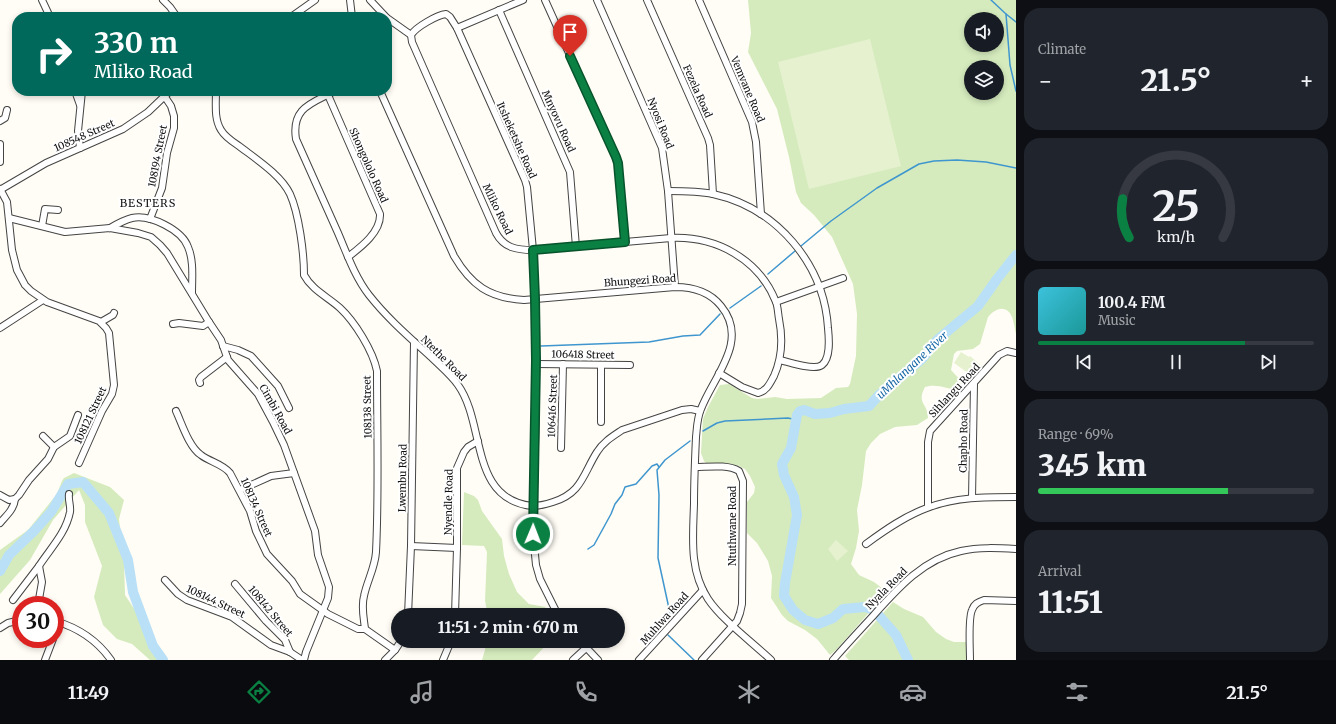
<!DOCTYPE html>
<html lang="en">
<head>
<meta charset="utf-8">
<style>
	body { margin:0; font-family:Merriweather,serif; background:#20242c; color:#f1f3f6; height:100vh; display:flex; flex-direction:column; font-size:15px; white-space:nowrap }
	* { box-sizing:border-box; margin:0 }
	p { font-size:13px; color:#9ea1a6 }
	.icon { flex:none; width:22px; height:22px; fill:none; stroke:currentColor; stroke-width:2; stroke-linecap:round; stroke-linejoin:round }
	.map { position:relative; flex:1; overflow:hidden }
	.side { display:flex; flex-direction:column; gap:8px; padding:8px; background:#0d0f14; width:320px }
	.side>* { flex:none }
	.hud { position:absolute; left:12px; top:12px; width:380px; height:84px; border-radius:16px; box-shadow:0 2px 6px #0003; background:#00695c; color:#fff; overflow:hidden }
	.controls { position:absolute; left:964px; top:12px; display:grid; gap:8px }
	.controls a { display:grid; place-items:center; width:40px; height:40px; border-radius:50%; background:#171b24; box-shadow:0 2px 6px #0003; font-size:20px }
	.speed { position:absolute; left:12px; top:596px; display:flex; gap:8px; font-size:20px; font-weight:700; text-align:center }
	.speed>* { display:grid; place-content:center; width:52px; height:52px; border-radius:50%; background:#171b24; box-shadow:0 2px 6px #0003; line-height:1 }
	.speed .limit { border:6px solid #d22; background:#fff; color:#111 }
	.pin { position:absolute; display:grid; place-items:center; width:34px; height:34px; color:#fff; margin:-41px -17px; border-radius:50% 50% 50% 0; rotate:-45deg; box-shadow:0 0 4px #0007 }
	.pin .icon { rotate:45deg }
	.me { position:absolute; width:44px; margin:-22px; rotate:1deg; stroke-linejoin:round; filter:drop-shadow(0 0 3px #0008) }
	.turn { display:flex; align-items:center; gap:14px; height:84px; padding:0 16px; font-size:18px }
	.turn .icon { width:52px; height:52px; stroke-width:2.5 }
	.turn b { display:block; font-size:28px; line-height:34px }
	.big { font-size:30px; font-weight:800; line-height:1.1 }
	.side .tile { flex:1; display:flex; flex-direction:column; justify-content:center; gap:6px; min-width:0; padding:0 14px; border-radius:16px; background:#20242c }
	.side .dial { align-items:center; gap:0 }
	.dial svg { height:104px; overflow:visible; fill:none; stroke:#363941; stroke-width:7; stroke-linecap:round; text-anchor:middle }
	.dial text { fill:#f1f3f6; stroke:none }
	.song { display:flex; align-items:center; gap:12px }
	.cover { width:48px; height:48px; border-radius:6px; background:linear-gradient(135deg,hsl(190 70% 55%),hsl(180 70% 35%)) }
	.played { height:4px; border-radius:2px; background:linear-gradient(90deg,#0b8043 75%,#363941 75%) }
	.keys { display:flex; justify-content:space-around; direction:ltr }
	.heat { display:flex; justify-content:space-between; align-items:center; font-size:22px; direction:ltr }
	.charge { height:6px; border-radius:3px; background:linear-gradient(90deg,#34c759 69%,#363941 0) }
	.trip { position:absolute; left:391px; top:608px; width:234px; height:40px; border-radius:20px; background:#171b24; box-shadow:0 2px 6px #0003; font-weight:800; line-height:40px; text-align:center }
	.tab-bar { display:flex; height:64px; justify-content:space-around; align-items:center; background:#090b0e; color:#9ea1a6 }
	.tab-bar .icon { width:28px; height:28px }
	.tab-bar .selected { color:#0b8043 }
	.tab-bar b { font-size:18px; color:#f1f3f6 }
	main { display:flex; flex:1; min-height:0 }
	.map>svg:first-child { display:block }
	.green { fill:#d5ebbd; fill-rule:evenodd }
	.pitch { fill:#e6f2cf }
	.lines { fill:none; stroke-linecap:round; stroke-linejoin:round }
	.stream { stroke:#3f96cf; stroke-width:1.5 }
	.river { stroke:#b9e0f7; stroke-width:10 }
	.minor-casing { stroke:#444; stroke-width:8 }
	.minor { stroke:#fff; stroke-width:6 }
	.route-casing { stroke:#07532c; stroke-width:10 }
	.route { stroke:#0b8043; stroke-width:7 }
	.labels { text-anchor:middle; stroke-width:4; stroke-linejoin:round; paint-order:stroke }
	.street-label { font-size:10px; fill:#111; stroke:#fff }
	.neighbourhood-label { font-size:11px; letter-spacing:1px; fill:#111; stroke:#fff }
	.water-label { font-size:11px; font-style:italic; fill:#1768a6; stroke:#fff }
</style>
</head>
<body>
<main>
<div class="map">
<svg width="1016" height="660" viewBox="0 0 1016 660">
	<rect width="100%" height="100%" fill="#fffdf5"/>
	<g class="green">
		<path d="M 748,0 L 1016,0 L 1016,334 C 1015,329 1014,325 1013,320 C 1009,305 997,306 988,317 L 980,344 L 973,349 L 957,351 L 954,354 L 951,370 L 962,382 L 962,386 L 960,390 C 947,389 937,383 925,387 C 916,404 928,403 928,418 L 917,425 L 895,427 L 880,434 L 871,443 L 866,451 L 862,485 L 857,510 L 859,531 L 856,548 L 851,564 L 859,575 L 874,582 L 887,592 L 837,649 L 830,655 L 817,639 L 805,630 L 788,621 L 782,615 L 771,598 L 772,576 L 768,561 L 757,543 L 747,533 L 747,502 L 754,493 L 755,487 L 750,476 L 745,469 L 737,465 L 706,463 L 704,461 L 701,453 L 703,419 L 708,407 L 720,385 L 729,384 L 752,398 L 757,399 L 775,397 L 787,399 L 821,398 L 836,388 L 848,387 L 850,384 L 856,356 L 857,314 L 853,284 L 832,237 L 814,215 L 801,203 L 796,192 L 789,157 L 777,109 L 748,52 L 751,33 ZM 971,19 L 997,19 L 997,45 L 971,45 ZM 971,67 L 997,67 L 997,93 L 971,93 Z"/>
		<path d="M 74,473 L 110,487 L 124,500 L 119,519 L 124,563 L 125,595 L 168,660 L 150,660 L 132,644 L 117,639 L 103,625 L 94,597 L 102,566 L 85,522 L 85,505 L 79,490 L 53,520 L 30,560 L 0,594 L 0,550 L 28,530 L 57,494 L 62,481 L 64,478 Z"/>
		<path d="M 464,492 L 474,496 L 478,500 L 482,511 L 502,539 L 504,556 L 509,574 L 517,592 L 529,604 L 545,607 L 551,615 L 488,615 L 485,601 L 487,552 L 484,546 L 462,545 Z"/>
		<path d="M 893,602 L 904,609 L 923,617 L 936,632 L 946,639 L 954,642 L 967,642 L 966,660 L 849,660 L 845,656 Z"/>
		<path d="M 486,641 L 550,641 L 532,660 L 482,660 L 485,650 Z"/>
	</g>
	<g class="pitch">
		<path d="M 870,39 L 901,166 L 809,189 L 778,62 Z"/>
		<path d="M 961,352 L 969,357 L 970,356 L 983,367 L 975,378 L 954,363 Z"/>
		<path d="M 836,540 L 848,551 L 837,561 L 828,549 Z"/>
	</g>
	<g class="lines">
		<g class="stream">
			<path d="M 991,0 L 1006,14 L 1010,65 L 1016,91"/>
			<path d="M 1006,14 L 1016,22"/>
			<path d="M 801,246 L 831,221 L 877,188 L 919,164 L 934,161 L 957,160 L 986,162 L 1016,168"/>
			<path d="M 768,274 L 795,251"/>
			<path d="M 730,308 L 761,286"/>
			<path d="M 541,346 L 649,342 L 683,336 L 700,335 L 720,314"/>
			<path d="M 703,431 L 717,423 L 725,421 L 788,418 L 797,420"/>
			<path d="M 588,549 L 594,545 L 611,514 L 615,504 L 622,495 L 625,487 L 636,484 L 652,466 L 657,464 L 659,467"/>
			<path d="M 670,613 L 658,558 L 659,495 L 657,470 L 665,460 L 690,441"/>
			<path d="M 668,635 L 694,660"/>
		</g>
		<g class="river">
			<path d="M 0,571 L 9,555 L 34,531 L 51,512 L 68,484 L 83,482 L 109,513 L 128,560 L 133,592 L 153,646 L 163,660"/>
			<path d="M 908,660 L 896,635 L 874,610 L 865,607 L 843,609 L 833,618 L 818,624 L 805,620 L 793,610 L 784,596 L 785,583 L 797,515 L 794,497 L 784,475 L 782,464 L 791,448 L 797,415 L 800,411 L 804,410 L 815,414 L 830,413 L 844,409 L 869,406 L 880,394 L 922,359 L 937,340 L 978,306 L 997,279 L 1016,255"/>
		</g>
		<defs>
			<g id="minor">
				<path d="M 42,0 L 50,17"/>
				<path d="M 163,0 L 170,7 L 177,17"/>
				<path d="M 350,0 L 352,17"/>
				<path d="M 370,0 L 386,17"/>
				<path d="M 545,0 L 616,157 L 618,163 L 625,242"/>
				<path d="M 597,0 L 662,148 L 668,191 L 675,287"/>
				<path d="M 647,0 L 708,138 L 710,145 L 713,194"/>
				<path d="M 699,0 L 752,122 L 756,142 L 761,214"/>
				<path d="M 499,10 L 570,172 L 576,247"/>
				<path d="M 291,17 L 315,0"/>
				<path d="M 387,18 L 411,35"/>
				<path d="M 457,28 L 523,0"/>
				<path d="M 75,91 L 80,105"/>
				<path d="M 216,91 C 216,104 214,119 221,130 C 225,137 233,142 239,146 C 256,159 281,175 290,194 C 299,214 304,253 304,275 C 312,290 328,297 340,308 C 355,322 373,351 377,371 C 377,431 379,492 376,552 C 375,568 367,581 364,596 C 361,607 364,619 365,629 L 395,650"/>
				<path d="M 335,91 C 313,103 291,107 296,139 C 310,170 324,201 338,233 C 347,254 355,277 369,295 C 387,318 409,337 431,357 C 440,366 451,375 458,385 C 486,424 469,499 532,506 C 539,506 547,504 553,502 C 582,493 583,474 597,452 C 603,442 613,436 622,430 L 682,410 L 691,409 L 700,411"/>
				<path d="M 380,91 L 454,256 C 471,285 489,298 524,300 L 675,287 C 693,287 709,291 721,306 C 750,341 713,377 701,409 C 697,418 697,428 696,437 C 695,459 694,481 694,504 C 693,537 689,570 708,599 C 722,620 752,642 771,660"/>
				<path d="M 328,95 L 380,214 C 381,232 361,247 348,257"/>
				<path d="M 0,121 L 5,118 L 7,110"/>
				<path d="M 0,144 L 0,162"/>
				<path d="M 80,148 L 78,131 L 82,91"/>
				<path d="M 0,189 L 7,202 L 12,250 L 17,270 L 25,285 L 31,291 L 47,302 L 99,321 L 106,328 L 109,333 L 114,385 L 112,394 L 102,411 L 79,463"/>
				<path d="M 0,190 L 46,163 L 123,129 L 148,112 L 170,91"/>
				<path d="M 668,191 C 683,191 699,191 713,194 C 777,208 824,264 828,328 C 829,338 831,358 822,365 C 814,371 789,362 780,360"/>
				<path d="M 9,218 L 65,232 L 110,228 L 138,233 L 151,237 L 160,245 L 167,253 L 209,322 L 221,340 L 228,360 L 258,394 L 273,422 L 284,445 L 315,531 L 318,555 L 329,587 L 328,598 L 306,652 L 304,660"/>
				<path d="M 150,219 L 162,188 L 167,153 L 174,128 L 174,116 L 171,106 L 165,97"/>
				<path d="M 42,226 L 45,209 L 58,210"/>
				<path d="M 110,228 C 117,224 124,220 132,218 C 150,214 182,230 188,247 C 194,261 192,278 192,293"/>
				<path d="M 776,302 L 843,278"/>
				<path d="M 101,322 L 113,315 L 114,313"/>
				<path d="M 173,324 L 179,323 L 203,326 L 209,322"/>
				<path d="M 0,328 L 43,300"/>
				<path d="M 223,346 L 238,350 L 251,356 L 278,386 L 289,408"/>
				<path d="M 536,364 L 630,365"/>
				<path d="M 200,383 L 199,380 L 201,377 L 227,357"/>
				<path d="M 176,411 C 182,424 189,447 201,455 C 210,462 223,464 230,473 L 250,511 L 256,531 L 267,554 L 292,581 L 300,594 L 328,614 L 358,629 L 365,629"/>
				<path d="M 601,422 L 601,365"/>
				<path d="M 43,436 L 54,447"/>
				<path d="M 561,448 L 563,364"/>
				<path d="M 695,467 C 708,467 727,464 739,471 L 743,481 L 742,604 L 740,613 L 737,621 L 702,660"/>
				<path d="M 240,490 L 271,476 L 294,473"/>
				<path d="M 0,495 L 9,500 L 15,499 L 19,495 L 29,480 L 48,459 L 54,447 L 70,436 L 78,415"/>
				<path d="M 972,498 L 974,384"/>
				<path d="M 928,507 L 928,442 L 930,431 L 999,355 L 1007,351 L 1016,353"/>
				<path d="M 0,523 C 7,515 14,509 15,499"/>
				<path d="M 866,544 C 885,530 905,516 927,508 C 955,497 986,497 1016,497"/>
				<path d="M 411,546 L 457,548"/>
				<path d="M 165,580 L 178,594 L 187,600 L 232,617 L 271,645 L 290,652 L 302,660"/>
				<path d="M 235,584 L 266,621 L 285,640 L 290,652"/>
				<path d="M 13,600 L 39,566"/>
				<path d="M 38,605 L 42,582 L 39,566 C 50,549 66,533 70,512 C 71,506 68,500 69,494"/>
				<path d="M 408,615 L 411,546 L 414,342"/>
				<path d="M 455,615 L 457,548 L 457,468 L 464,452 L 468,447 L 478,441"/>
				<path d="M 558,615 L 540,579 L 536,565 L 533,534 L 536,403 L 535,299 L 533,250 L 527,187 L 525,180 L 457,28 L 450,17 L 446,14 C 437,15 416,27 411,35 L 412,42 L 496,233 C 504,248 517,250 533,250 L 671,238 C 716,236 759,259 776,302 C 778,307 778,314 779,319 C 783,339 782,358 774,376 C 770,383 767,391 758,393 L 742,387 L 719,373"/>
				<path d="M 55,621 C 79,628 97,640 111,660"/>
				<path d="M 0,628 L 8,623 L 21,620"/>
				<path d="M 55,633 L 59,622"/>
				<path d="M 580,641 L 598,660"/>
				<path d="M 45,660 L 53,639"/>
				<path d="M 385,660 L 395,650 L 401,641"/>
				<path d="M 443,660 L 451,641"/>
				<path d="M 573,660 L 586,648"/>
				<path d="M 639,660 L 703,590"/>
				<path d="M 833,660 C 846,645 859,631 872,617 C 897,589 923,559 961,551 C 979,547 998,548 1016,549"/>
				<path d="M 970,660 C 970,648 968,619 972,610 C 974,604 978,602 984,600 L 1016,601"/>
			</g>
		</defs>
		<use href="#minor" class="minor-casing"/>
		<use href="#minor" class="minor"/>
	</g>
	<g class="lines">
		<defs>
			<path id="route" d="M 533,534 L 536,360 L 535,299 L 533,250 L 625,242 L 618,163 L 616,157 L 570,56"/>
		</defs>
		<use href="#route" class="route-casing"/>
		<use href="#route" class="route"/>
	</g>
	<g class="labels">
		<g class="street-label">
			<text transform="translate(748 89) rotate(67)" y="4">Vemvane Road</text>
			<text transform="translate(698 91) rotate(66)" y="4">Fezela Road</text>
			<text transform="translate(559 121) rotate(66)" y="4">Mnyovu Road</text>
			<text transform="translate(661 123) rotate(68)" y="4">Nyosi Road</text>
			<text transform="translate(84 135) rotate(-24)" y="4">108548 Street</text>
			<text transform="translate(517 140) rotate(66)" y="4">Itsheketshe Road</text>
			<text transform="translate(157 156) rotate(-79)" y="4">108194 Street</text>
			<text transform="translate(369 165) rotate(66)" y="4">Shongololo Road</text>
			<text transform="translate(498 209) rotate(64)" y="4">Mliko Road</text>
			<text transform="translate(640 280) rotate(-4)" y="4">Bhungezi Road</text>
			<text transform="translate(583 354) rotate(1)" y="4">106418 Street</text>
			<text transform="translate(444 358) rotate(45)" y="4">Ntethe Road</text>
			<text transform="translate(954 390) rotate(-47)" y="4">Sihlangu Road</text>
			<text transform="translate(552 406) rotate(-88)" y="4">106416 Street</text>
			<text transform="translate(367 407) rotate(-91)" y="4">108138 Street</text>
			<text transform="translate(276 409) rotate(61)" y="4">Cimbi Road</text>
			<text transform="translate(90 415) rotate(-65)" y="4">108121 Street</text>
			<text transform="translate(963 441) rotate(-89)" y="4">Chapho Road</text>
			<text transform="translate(402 478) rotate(-89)" y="4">Lwembu Road</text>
			<text transform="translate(448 502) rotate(-89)" y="4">Nyendle Road</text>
			<text transform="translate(257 507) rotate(66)" y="4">108134 Street</text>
			<text transform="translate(732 526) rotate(-90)" y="4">Ntuthwane Road</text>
			<text transform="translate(886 588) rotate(-45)" y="4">Nyala Road</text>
			<text transform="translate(216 601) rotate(25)" y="4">108144 Street</text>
			<text transform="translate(271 611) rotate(50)" y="4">108142 Street</text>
			<text transform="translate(664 618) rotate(-48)" y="4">Muhlwa Road</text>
		</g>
		<g class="neighbourhood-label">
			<text x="148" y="207">BESTERS</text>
		</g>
		<g class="water-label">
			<text transform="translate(912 365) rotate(-43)" y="4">uMhlangane River</text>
		</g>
	</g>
</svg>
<div class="controls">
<a><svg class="icon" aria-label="sound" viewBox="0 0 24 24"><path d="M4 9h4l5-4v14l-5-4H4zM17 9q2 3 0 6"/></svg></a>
<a><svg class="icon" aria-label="layers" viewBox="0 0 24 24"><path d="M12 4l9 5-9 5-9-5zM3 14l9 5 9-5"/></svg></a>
</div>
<div class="speed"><div class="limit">30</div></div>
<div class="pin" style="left:570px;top:56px;background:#d93025"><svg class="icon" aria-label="arrive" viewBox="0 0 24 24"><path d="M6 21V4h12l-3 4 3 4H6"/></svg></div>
<svg class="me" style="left:533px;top:534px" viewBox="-20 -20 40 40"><circle r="17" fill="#0b8043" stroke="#fff" stroke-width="3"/><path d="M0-11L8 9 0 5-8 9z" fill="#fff"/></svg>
<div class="trip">11:51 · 2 min · 670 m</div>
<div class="hud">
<div class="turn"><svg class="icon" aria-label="right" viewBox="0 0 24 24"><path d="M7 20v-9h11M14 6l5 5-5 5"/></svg><div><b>330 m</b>Mliko Road</div></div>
</div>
</div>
<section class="side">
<div class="tile"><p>Climate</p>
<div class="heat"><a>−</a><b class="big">21.5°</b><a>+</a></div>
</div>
<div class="tile dial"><svg viewBox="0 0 100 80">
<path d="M14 69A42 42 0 1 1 86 69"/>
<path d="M14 69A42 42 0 0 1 9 39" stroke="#0b8043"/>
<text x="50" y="56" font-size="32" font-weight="700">25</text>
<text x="50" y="72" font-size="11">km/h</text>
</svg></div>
<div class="tile">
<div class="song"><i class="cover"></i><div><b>100.4 FM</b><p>Music</p></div></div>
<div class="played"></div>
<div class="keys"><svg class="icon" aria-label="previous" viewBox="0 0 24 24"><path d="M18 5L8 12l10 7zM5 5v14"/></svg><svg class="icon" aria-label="pause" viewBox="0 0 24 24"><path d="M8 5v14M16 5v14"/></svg><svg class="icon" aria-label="next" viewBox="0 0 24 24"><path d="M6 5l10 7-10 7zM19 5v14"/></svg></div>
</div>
<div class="tile"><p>Range · 69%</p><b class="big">345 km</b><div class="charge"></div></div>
<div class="tile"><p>Arrival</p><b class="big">11:51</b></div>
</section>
</main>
<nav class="tab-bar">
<b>11:49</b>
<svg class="icon selected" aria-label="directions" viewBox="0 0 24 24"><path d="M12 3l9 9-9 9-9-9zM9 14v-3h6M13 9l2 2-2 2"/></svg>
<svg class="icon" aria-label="music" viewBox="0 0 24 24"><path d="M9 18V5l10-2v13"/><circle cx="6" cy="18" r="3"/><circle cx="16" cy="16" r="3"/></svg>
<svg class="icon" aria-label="phone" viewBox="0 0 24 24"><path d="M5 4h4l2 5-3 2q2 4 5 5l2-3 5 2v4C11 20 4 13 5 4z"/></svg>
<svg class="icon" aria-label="climate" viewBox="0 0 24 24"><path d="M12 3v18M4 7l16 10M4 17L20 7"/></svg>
<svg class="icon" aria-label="car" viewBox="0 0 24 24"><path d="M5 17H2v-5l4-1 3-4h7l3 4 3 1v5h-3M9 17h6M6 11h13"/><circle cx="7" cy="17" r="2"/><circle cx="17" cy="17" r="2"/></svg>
<svg class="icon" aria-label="filters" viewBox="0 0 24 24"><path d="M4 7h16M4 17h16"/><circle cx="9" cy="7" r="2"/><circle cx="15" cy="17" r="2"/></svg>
<b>21.5°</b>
</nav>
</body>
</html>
